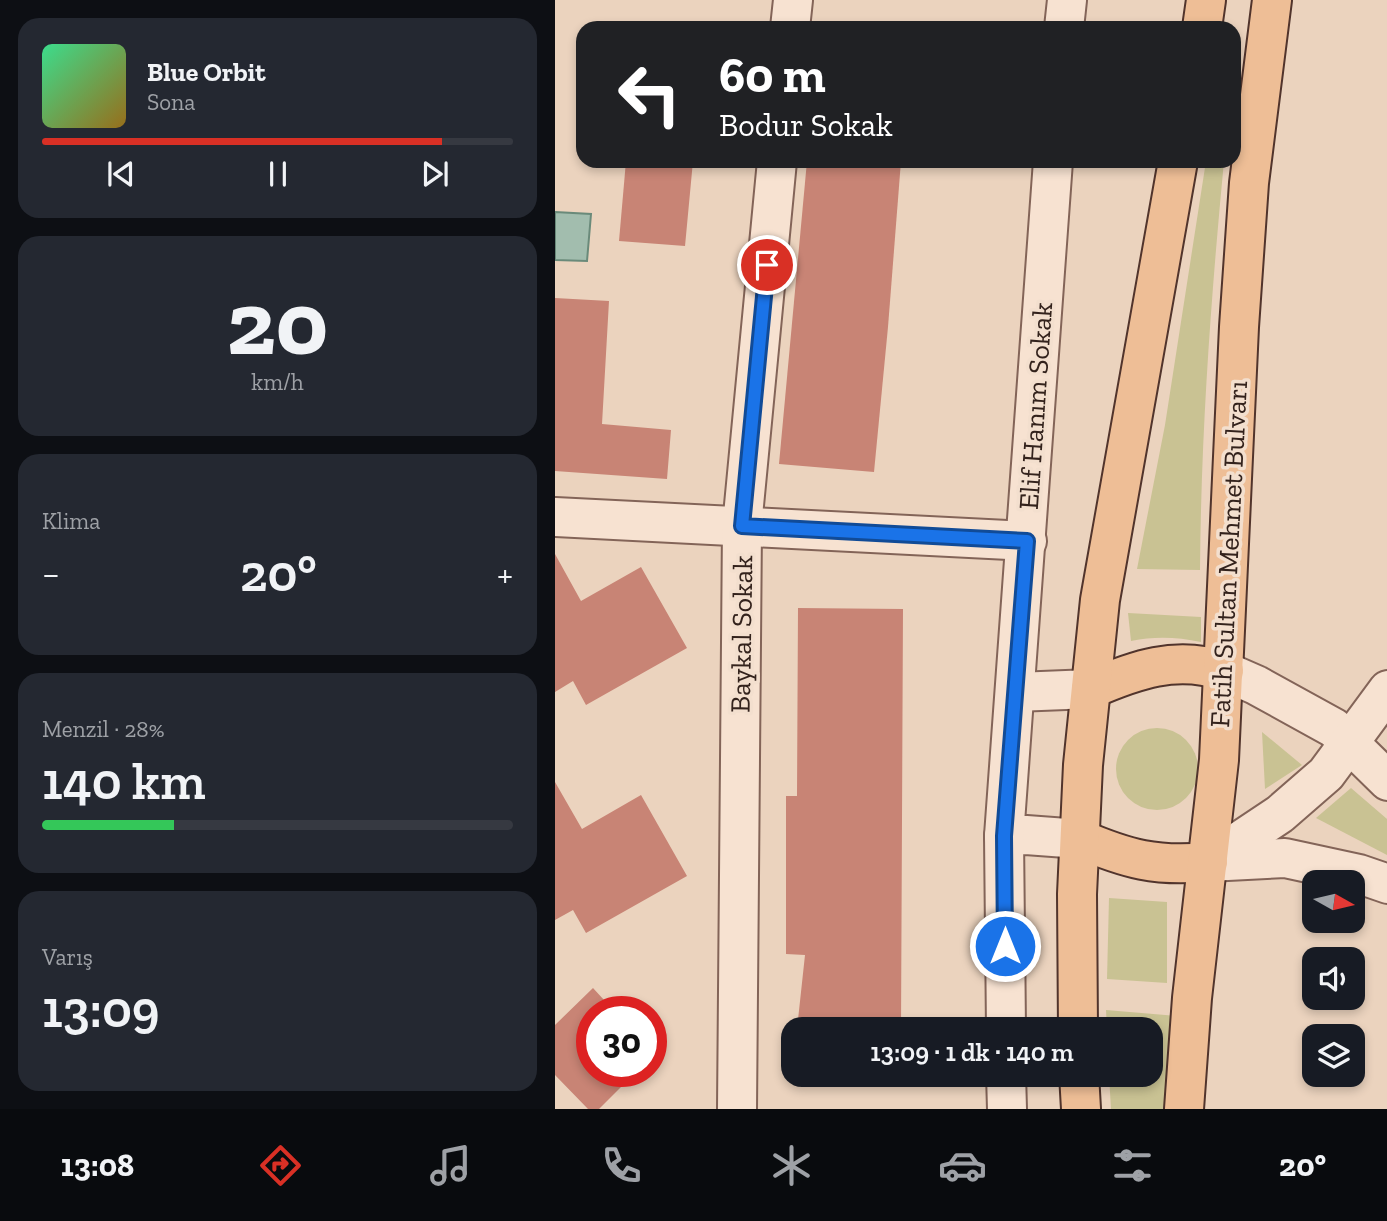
<!DOCTYPE html>
<html lang="tr">
<head>
<meta charset="utf-8">
<style>
	body { margin:0; font-family:"Zilla Slab",serif; background:#242831; color:#f1f3f6; height:100vh; display:flex; flex-direction:column; font-size:26px; white-space:nowrap }
	* { box-sizing:border-box; margin:0 }
	p { font-size:23px; color:#9ea1a6 }
	.icon { flex:none; width:38px; height:38px; fill:none; stroke:currentColor; stroke-width:2; stroke-linecap:round; stroke-linejoin:round }
	.map { position:relative; flex:1; overflow:hidden }
	.panel { display:flex; flex-direction:column; gap:18px; padding:18px; background:#0d0f14; width:555px }
	.panel>* { flex:none }
	.banner { position:absolute; left:21px; top:21px; width:665px; height:147px; border-radius:21px; box-shadow:0 4px 10px #0003; background:#202124; color:#fff; overflow:hidden }
	.needle { width:46px; rotate:98deg }
	.controls { position:absolute; left:747px; top:870px; display:grid; gap:14px }
	.controls a { display:grid; place-items:center; width:63px; height:63px; border-radius:14px; background:#171b24; box-shadow:0 4px 10px #0003; font-size:35px }
	.speed { position:absolute; left:21px; top:996px; display:flex; gap:14px; font-size:35px; font-weight:700; text-align:center }
	.speed>* { display:grid; place-content:center; width:91px; height:91px; border-radius:50%; background:#171b24; box-shadow:0 4px 10px #0003; line-height:1 }
	.speed .limit { border:10px solid #d22; background:#fff; color:#111 }
	.pin { position:absolute; display:grid; place-items:center; width:60px; height:60px; color:#fff; margin:-30px; border:4px solid #fff; border-radius:50%; box-shadow:0 2px 7px #0007 }
	.me { position:absolute; width:77px; margin:-38px; rotate:0deg; stroke-linejoin:round; filter:drop-shadow(0 0 5px #0008) }
	.turn { display:flex; align-items:center; gap:24px; height:147px; padding:0 28px; font-size:32px }
	.turn .icon { width:91px; height:91px; stroke-width:2.5 }
	.turn b { display:block; font-size:49px; line-height:60px }
	.big { font-size:52px; font-weight:600; line-height:1.1 }
	.panel .card { flex:1; display:flex; flex-direction:column; justify-content:center; gap:10px; min-width:0; padding:0 24px; border-radius:21px; background:#242831 }
	.panel .dial { align-items:center; gap:0 }
	.dial b { font-size:91px; line-height:1 }
	.song { display:flex; align-items:center; gap:21px }
	.cover { width:84px; height:84px; border-radius:10px; background:linear-gradient(135deg,hsl(150 70% 55%),hsl(40 70% 35%)) }
	.played { height:7px; border-radius:4px; background:linear-gradient(90deg,#d93025 85%,#363941 85%) }
	.keys { display:flex; justify-content:space-around; direction:ltr }
	.heat { display:flex; justify-content:space-between; align-items:center; font-size:38px; direction:ltr }
	.charge { height:10px; border-radius:5px; background:linear-gradient(90deg,#34c759 28%,#363941 0) }
	.trip { position:absolute; left:226px; top:1017px; width:382px; height:70px; border-radius:21px; background:#171b24; box-shadow:0 4px 10px #0003; font-weight:600; line-height:70px; text-align:center }
	.tabs { display:flex; height:112px; justify-content:space-around; align-items:center; background:#090b0e; color:#9ea1a6 }
	.tabs .icon { width:49px; height:49px }
	.tabs .selected { color:#d93025 }
	.tabs b { font-size:32px; color:#f1f3f6 }
	main { display:flex; flex:1; min-height:0 }
	.map>svg:first-child { display:block }
	.green { fill:#c9c293 }
	.water { fill:#a2bdae; stroke:#6a8a7a; stroke-width:2 }
	.building { fill:#c88475 }
	.lines { fill:none; stroke-linecap:round; stroke-linejoin:round }
	.minor-casing { stroke:#836458; stroke-width:42 }
	.major-casing { stroke:#51342c; stroke-width:42 }
	.minor { stroke:#f7e2d1; stroke-width:38 }
	.major { stroke:#eebe96; stroke-width:38 }
	.route-casing { stroke:#114b97; stroke-width:18 }
	.route { stroke:#1a73e8; stroke-width:12 }
	.labels { text-anchor:middle; stroke-width:7; stroke-linejoin:round; paint-order:stroke }
	.street-label { font-size:28px; fill:#33221c; stroke:#f3dfce }
</style>
</head>
<body>
<main>
<section class="panel">
<div class="card">
<div class="song"><i class="cover"></i><div><b>Blue Orbit</b><p>Sona</p></div></div>
<div class="played"></div>
<div class="keys"><svg class="icon" aria-label="previous" viewBox="0 0 24 24"><path d="M18 5L8 12l10 7zM5 5v14"/></svg><svg class="icon" aria-label="pause" viewBox="0 0 24 24"><path d="M8 5v14M16 5v14"/></svg><svg class="icon" aria-label="next" viewBox="0 0 24 24"><path d="M6 5l10 7-10 7zM19 5v14"/></svg></div>
</div>
<div class="card dial"><b>20</b><p>km/h</p></div>
<div class="card"><p>Klima</p>
<div class="heat"><a>−</a><b class="big">20°</b><a>+</a></div>
</div>
<div class="card"><p>Menzil · 28%</p><b class="big">140 km</b><div class="charge"></div></div>
<div class="card"><p>Varış</p><b class="big">13:09</b></div>
</section>
<div class="map">
<svg width="833" height="1109" viewBox="0 0 833 1109">
	<rect width="100%" height="100%" fill="#ebd3be"/>
	<g class="green">
		<path d="M 651,161 L 669,161 C 656,297 646,433 645,570 L 582,569 L 610,425 Z"/>
		<path d="M 573,613 L 646,617 L 646,642 C 622,637 600,636 576,641 Z"/>
		<circle cx="602" cy="769" r="41"/>
		<path d="M 707,732 L 747,765 L 710,789 Z"/>
		<path d="M 796,788 L 832,819 L 832,855 L 761,818 Z"/>
		<path d="M 554,898 L 612,902 L 612,983 L 552,979 Z"/>
		<path d="M 551,1010 L 622,1016 L 611,1109 L 556,1109 L 554,1075 L 595,1074 L 595,1029 L 552,1029 Z"/>
	</g>
	<path class="water" d="M 0,212 L 36,214 L 32,261 L 0,260 Z"/>
	<g class="building">
		<path d="M 71,161 L 138,161 L 130,246 L 64,241 Z"/>
		<path d="M 252,161 L 346,161 L 333,327 L 319,472 L 224,464 Z"/>
		<path d="M 0,298 L 54,301 L 47,424 L 116,430 L 112,479 L 0,471 Z"/>
		<path d="M 0,554 L 26,601 L 86,567 L 132,648 L 31,705 L 18,681 L 0,692 Z"/>
		<path d="M 243,608 L 348,609 L 346,1029 L 242,1029 L 250,955 L 231,954 L 231,796 L 242,796 Z"/>
		<path d="M 0,782 L 27,829 L 86,795 L 132,876 L 31,933 L 18,910 L 0,920 Z"/>
		<path d="M 38,988 L 60,1012 L 37,1012 L 37,1071 L 82,1071 L 44,1109 L 33,1109 L 0,1075 L 0,1025 Z"/>
	</g>
	<g class="lines">
		<defs>
			<g id="minor">
				<path d="M 235,28 L 238,0"/>
				<path d="M 509,28 L 512,0"/>
				<path d="M 0,517 L 472,541"/>
				<path d="M 669,671 L 701,685 L 779,728 L 833,781"/>
				<path d="M 460,692 L 536,689"/>
				<path d="M 449,836 L 471,835 L 525,839"/>
				<path d="M 653,862 L 725,814 L 771,774 L 833,690"/>
				<path d="M 653,862 L 730,858 L 804,874 L 833,884"/>
				<path d="M 451,1029 L 449,836 L 498,161"/>
				<path d="M 451,1074 L 452,1109"/>
				<path d="M 182,1109 L 187,526 L 222,161"/>
			</g>
			<g id="major">
				<path d="M 647,28 L 651,0"/>
				<path d="M 536,689 C 580,670 621,655 669,671"/>
				<path d="M 525,839 C 572,859 601,867 653,862"/>
				<path d="M 523,1029 L 522,894 L 528,765 L 545,600 L 623,161"/>
				<path d="M 524,1074 L 526,1109"/>
				<path d="M 629,1109 L 637,998 L 664,760 L 684,327 L 694,183 L 717,0"/>
			</g>
		</defs>
		<use href="#minor" class="minor-casing"/>
		<use href="#major" class="major-casing"/>
		<use href="#minor" class="minor"/>
		<use href="#major" class="major"/>
	</g>
	<g class="lines">
		<defs>
			<path id="route" d="M 212,265 L 187,526 L 472,541 L 449,836 L 450,946"/>
		</defs>
		<use href="#route" class="route-casing"/>
		<use href="#route" class="route"/>
	</g>
	<g class="labels">
		<g class="street-label">
			<text transform="translate(480 406) rotate(-86)" y="10">Elif Hanım Sokak</text>
			<text transform="translate(673 554) rotate(-87)" y="10">Fatih Sultan Mehmet Bulvarı</text>
			<text transform="translate(186 634) rotate(-89)" y="10">Baykal Sokak</text>
		</g>
	</g>
</svg>
<div class="controls">
<a><svg class="needle" viewBox="-14 -14 28 28"><path d="M0-13l5 13h-10z" fill="#e53935"/><path d="M0 13l5-13h-10z" fill="#9ea1a6"/></svg></a>
<a><svg class="icon" aria-label="sound" viewBox="0 0 24 24"><path d="M4 9h4l5-4v14l-5-4H4zM17 9q2 3 0 6"/></svg></a>
<a><svg class="icon" aria-label="layers" viewBox="0 0 24 24"><path d="M12 4l9 5-9 5-9-5zM3 14l9 5 9-5"/></svg></a>
</div>
<div class="speed"><div class="limit">30</div></div>
<div class="pin" style="left:212px;top:265px;background:#d93025"><svg class="icon" aria-label="arrive" viewBox="0 0 24 24"><path d="M6 21V4h12l-3 4 3 4H6"/></svg></div>
<svg class="me" style="left:450px;top:946px" viewBox="-20 -20 40 40"><circle r="17" fill="#1a73e8" stroke="#fff" stroke-width="3"/><path d="M0-11L8 9 0 5-8 9z" fill="#fff"/></svg>
<div class="trip">13:09 · 1 dk · 140 m</div>
<div class="banner">
<div class="turn"><svg class="icon" aria-label="left" viewBox="0 0 24 24"><path d="M17 20v-9H6M10 6l-5 5 5 5"/></svg><div><b>60 m</b>Bodur Sokak</div></div>
</div>
</div>
</main>
<nav class="tabs">
<b>13:08</b>
<svg class="icon selected" aria-label="directions" viewBox="0 0 24 24"><path d="M12 3l9 9-9 9-9-9zM9 14v-3h6M13 9l2 2-2 2"/></svg>
<svg class="icon" aria-label="music" viewBox="0 0 24 24"><path d="M9 18V5l10-2v13"/><circle cx="6" cy="18" r="3"/><circle cx="16" cy="16" r="3"/></svg>
<svg class="icon" aria-label="phone" viewBox="0 0 24 24"><path d="M5 4h4l2 5-3 2q2 4 5 5l2-3 5 2v4C11 20 4 13 5 4z"/></svg>
<svg class="icon" aria-label="climate" viewBox="0 0 24 24"><path d="M12 3v18M4 7l16 10M4 17L20 7"/></svg>
<svg class="icon" aria-label="car" viewBox="0 0 24 24"><path d="M5 17H2v-5l4-1 3-4h7l3 4 3 1v5h-3M9 17h6M6 11h13"/><circle cx="7" cy="17" r="2"/><circle cx="17" cy="17" r="2"/></svg>
<svg class="icon" aria-label="filters" viewBox="0 0 24 24"><path d="M4 7h16M4 17h16"/><circle cx="9" cy="7" r="2"/><circle cx="15" cy="17" r="2"/></svg>
<b>20°</b>
</nav>
</body>
</html>
